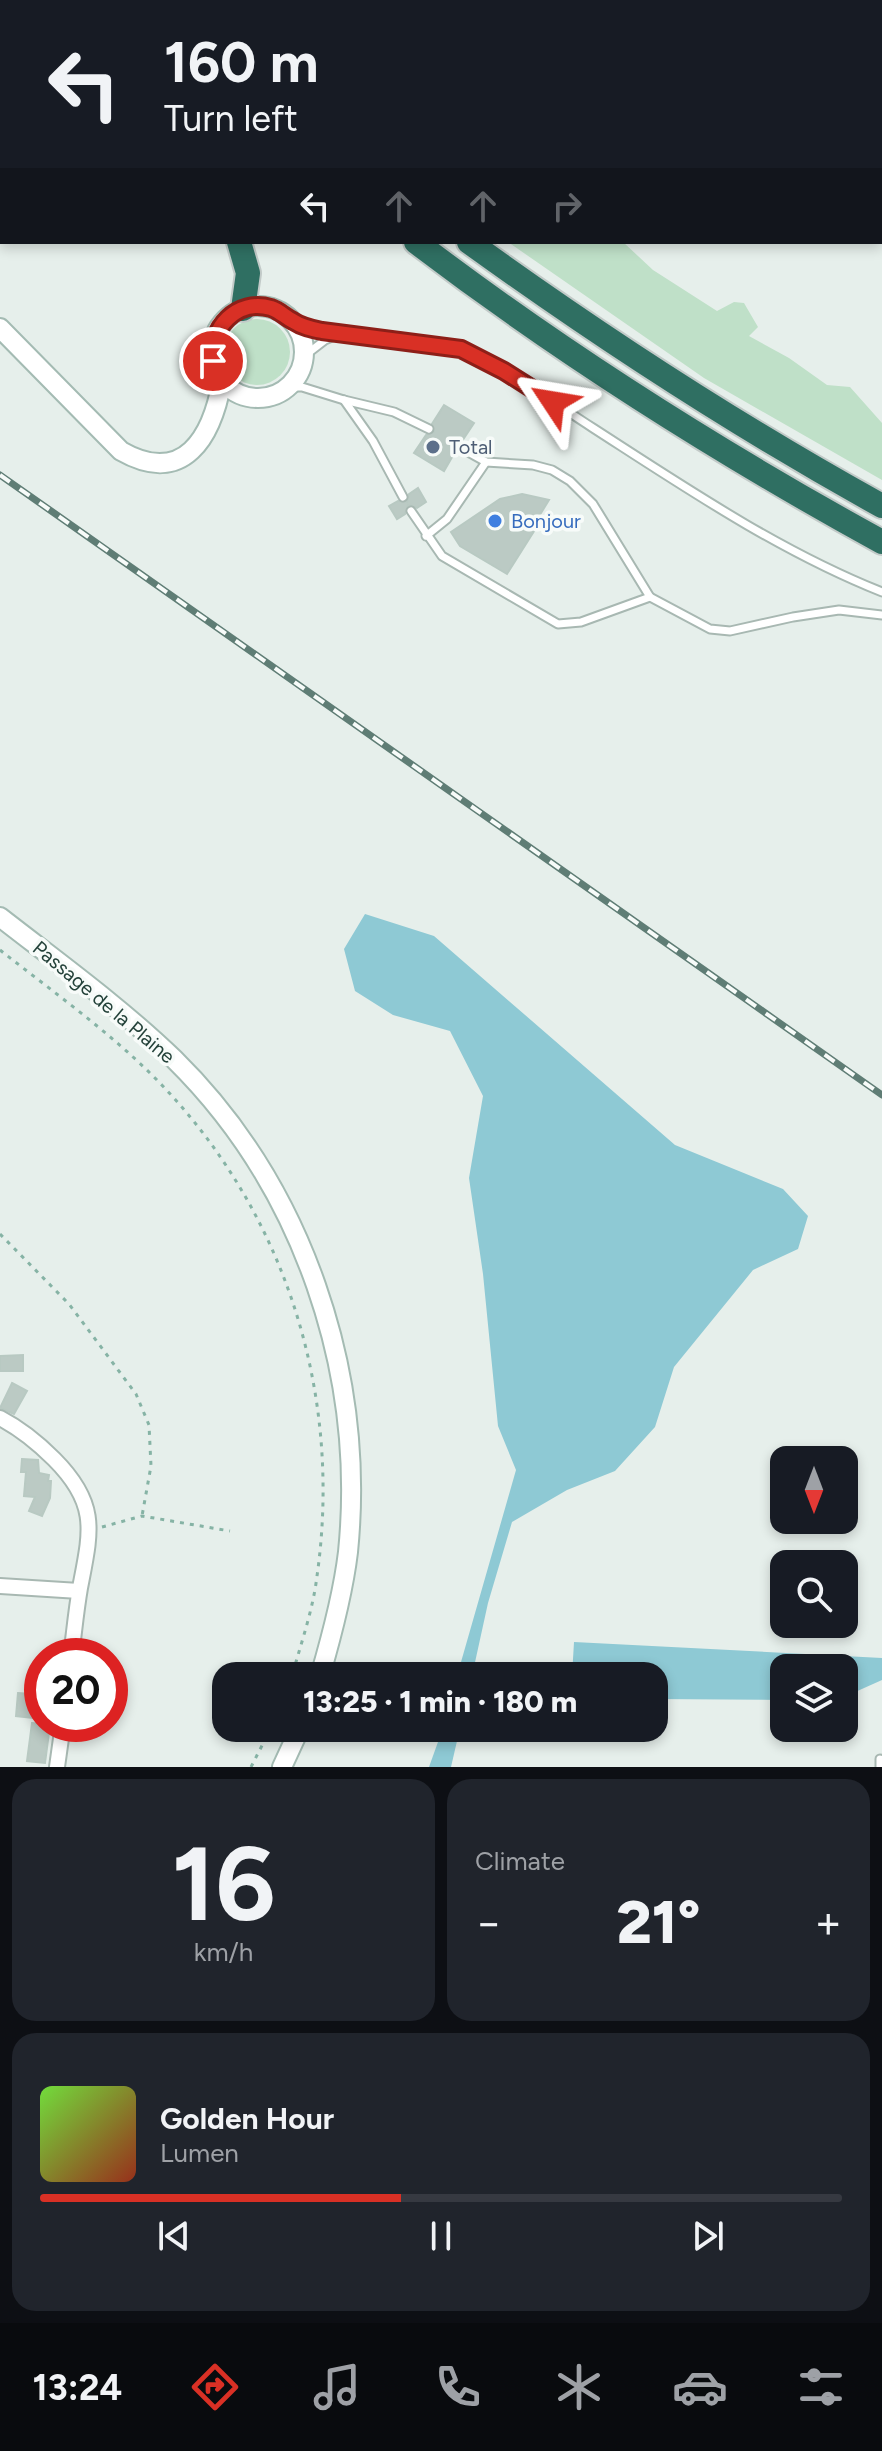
<!DOCTYPE html>
<html lang="en">
<head>
<meta charset="utf-8">
<style>
	body { margin:0; font-family:Figtree,sans-serif; background:#20242c; color:#f1f3f6; height:100vh; display:flex; flex-direction:column; font-size:30px; white-space:nowrap }
	* { box-sizing:border-box; margin:0 }
	p { font-size:26px; color:#9ea1a6 }
	.icon { flex:none; width:44px; height:44px; fill:none; stroke:currentColor; stroke-width:2; stroke-linecap:round; stroke-linejoin:round }
	.map { position:relative; height:1767px; overflow:hidden }
	.sheet { display:flex; flex-direction:column; gap:12px; padding:12px; background:#0d0f14; flex:1 }
	.sheet>* { flex:none }
	.guide { position:absolute; left:0px; top:0px; width:882px; height:244px; box-shadow:0 4px 12px #0003; background:#171b24; color:#f1f3f6; overflow:hidden }
	.needle { width:52px; rotate:180deg }
	.controls { position:absolute; left:770px; top:1446px; display:grid; gap:16px }
	.controls a { display:grid; place-items:center; width:88px; height:88px; border-radius:16px; background:#171b24; box-shadow:0 4px 12px #0003; font-size:40px }
	.speed { position:absolute; left:24px; top:1638px; display:flex; gap:16px; font-size:40px; font-weight:700; text-align:center }
	.speed>* { display:grid; place-content:center; width:104px; height:104px; border-radius:50%; background:#171b24; box-shadow:0 4px 12px #0003; line-height:1 }
	.speed .limit { border:12px solid #d22; background:#fff; color:#111 }
	.pin { position:absolute; display:grid; place-items:center; width:68px; height:68px; color:#fff; margin:-34px; border:4px solid #fff; border-radius:50%; box-shadow:0 2px 8px #0007 }
	.me { position:absolute; width:88px; margin:-44px; rotate:303deg; stroke-linejoin:round; filter:drop-shadow(0 0 6px #0008) }
	.turn { display:flex; align-items:center; gap:28px; height:168px; padding:0 32px; font-size:36px }
	.turn .icon { width:104px; height:104px; stroke-width:2.5 }
	.turn b { display:block; font-size:56px; line-height:68px }
	.lanes { display:flex; align-items:center; height:76px; padding:0 32px; background:#0003; justify-content:center; gap:40px; direction:ltr }
	.lanes .off { opacity:.35 }
	.big { font-size:60px; font-weight:800; line-height:1.1 }
	.sheet .card { flex:1; display:flex; flex-direction:column; justify-content:center; gap:12px; min-width:0; padding:0 28px; border-radius:24px; background:#20242c }
	.sheet .dial { align-items:center; gap:0 }
	.dial b { font-size:104px; line-height:1 }
	.song { display:flex; align-items:center; gap:24px }
	.cover { width:96px; height:96px; border-radius:12px; background:linear-gradient(135deg,hsl(100 70% 55%),hsl(10 70% 35%)) }
	.played { height:8px; border-radius:4px; background:linear-gradient(90deg,#d93025 45%,#363941 45%) }
	.keys { display:flex; justify-content:space-around; direction:ltr }
	.heat { display:flex; justify-content:space-between; align-items:center; font-size:44px; direction:ltr }
	.sheet .tiles { flex:1; display:grid; gap:12px; grid-template-columns:1fr 1fr }
	.card:last-child { grid-column:span 2 }
	.trip { position:absolute; left:212px; top:1662px; width:456px; height:80px; border-radius:24px; background:#171b24; box-shadow:0 4px 12px #0003; font-weight:800; line-height:80px; text-align:center }
	.tab-bar { display:flex; height:128px; justify-content:space-around; align-items:center; background:#090b0e; color:#9ea1a6 }
	.tab-bar .icon { width:56px; height:56px }
	.tab-bar .current { color:#d93025 }
	.tab-bar b { font-size:36px; color:#f1f3f6 }
	.map>svg:first-child { display:block }
	.green { fill:#bfe0c8 }
	.water { fill:#8ec9d4 }
	.building { fill:#bbcac4; stroke:#b8c9c2; stroke-width:2 }
	.lines { fill:none; stroke-linecap:round; stroke-linejoin:round }
	.lane-casing { stroke:#a8b8b2; stroke-width:11 }
	.street-casing { stroke:#a8b8b2; stroke-width:18 }
	.secondary-casing { stroke:#a4bbb3; stroke-width:22 }
	.highway-casing { stroke:#c2cac8; stroke-width:28 }
	.path { stroke:#86b3a5; stroke-width:3; stroke-dasharray:4 6; stroke-linecap:butt }
	.lane { stroke:#fff; stroke-width:7 }
	.street { stroke:#fff; stroke-width:14 }
	.secondary { stroke:#fff; stroke-width:18 }
	.highway { stroke:#2f6f62; stroke-width:24 }
	.rail-casing { stroke:#5f7d75; stroke-width:7 }
	.rail { stroke:#f7fbf9; stroke-width:4; stroke-dasharray:12; stroke-linecap:butt }
	.route-casing { stroke:#8d1f18; stroke-width:20 }
	.route { stroke:#d93025; stroke-width:14 }
	.service-dot { fill:#5c6f8a; stroke:#f7fbf9; stroke-width:3 }
	.shop-dot { fill:#3f7fe0; stroke:#f7fbf9; stroke-width:3 }
	.labels { text-anchor:middle; stroke-width:7; stroke-linejoin:round; paint-order:stroke }
	.service-label { font-size:20px; fill:#4e5e75; stroke:#f7fbf9; text-anchor:start }
	.shop-label { font-size:20px; fill:#366cbe; stroke:#f7fbf9; text-anchor:start }
	.street-label { font-size:20px; fill:#24423a; stroke:#f7fbf9 }
</style>
</head>
<body>
<div class="map">
<svg width="882" height="1767" viewBox="0 0 882 1767">
	<rect width="100%" height="100%" fill="#e6efeb"/>
	<g class="green">
		<path d="M 508,242 L 623,242 L 653,270 L 717,311 L 734,302 L 744,303 L 758,327 L 749,336 L 789,358 L 827,385 L 850,387 L 882,423 L 882,480 L 704,378 Z"/>
		<circle cx="257" cy="352" r="33"/>
	</g>
	<g class="water">
		<path d="M 365,914 L 434,936 L 675,1145 L 783,1189 L 808,1216 L 798,1249 L 753,1270 L 674,1367 L 655,1427 L 615,1471 L 567,1490 L 512,1522 L 488,1603 L 472,1676 L 457,1676 L 516,1470 L 498,1426 L 483,1274 L 469,1178 L 483,1096 L 450,1031 L 393,1015 L 355,991 L 344,949 Z"/>
		<path d="M 574,1642 L 882,1658 L 882,1680 L 844,1697 L 844,1668 L 784,1668 L 784,1700 L 654,1699 L 654,1676 L 572,1676 Z"/>
		<path d="M 443,1728 L 460,1728 L 451,1767 L 429,1767 Z"/>
	</g>
	<g class="building">
		<path d="M 444,405 L 474,423 L 462,441 L 454,443 L 455,452 L 444,471 L 414,453 L 426,435 L 434,432 L 432,424 Z"/>
		<path d="M 418,488 L 426,502 L 417,508 L 408,505 L 405,514 L 397,519 L 389,506 L 398,501 L 407,502 L 409,494 Z"/>
		<path d="M 522,494 L 549,500 L 533,526 L 536,528 L 507,574 L 460,546 L 451,532 L 500,499 Z"/>
		<path d="M 23,1355 L 23,1371 L 0,1371 L 0,1356 Z"/>
		<path d="M 12,1383 L 27,1391 L 14,1414 L 0,1408 Z"/>
		<path d="M 22,1459 L 38,1460 L 39,1473 L 49,1475 L 48,1481 L 51,1481 L 50,1498 L 42,1516 L 29,1511 L 35,1497 L 24,1496 L 26,1472 L 21,1472 Z"/>
		<path d="M 18,1693 L 42,1695 L 42,1719 L 16,1716 Z"/>
		<path d="M 32,1723 L 50,1725 L 45,1763 L 27,1761 Z"/>
	</g>
	<g class="lines">
		<defs>
			<g id="lane">
				<path d="M 291,321 C 331,338 378,339 421,344 C 435,346 451,346 463,350 C 509,368 552,402 593,428 C 686,488 779,551 882,592"/>
				<path d="M 303,357 L 325,340 L 337,335"/>
				<path d="M 288,387 L 302,387 L 344,400 L 394,412 L 429,429"/>
				<path d="M 344,400 L 373,441 L 403,497"/>
				<path d="M 459,447 L 486,462 L 533,465 L 552,470 L 570,481 L 593,504 L 650,597 L 710,629 L 730,631 L 793,617 L 839,610 L 882,615"/>
				<path d="M 411,511 L 442,556 L 558,624 L 581,622 L 650,597"/>
				<path d="M 426,536 L 447,519 L 486,462"/>
				<path d="M 880,1767 L 880,1759"/>
			</g>
			<g id="street">
				<path d="M 0,1418 C 21,1429 37,1442 54,1459 C 99,1504 91,1531 80,1588 C 76,1611 74,1634 71,1656"/>
				<path d="M 0,1586 L 79,1591"/>
				<path d="M 57,1767 L 63,1724"/>
			</g>
			<g id="secondary">
				<circle cx="258" cy="352" r="46"/>
				<path d="M 0,328 L 121,451 C 184,487 212,437 222,381"/>
				<path d="M 0,917 C 59,963 120,1007 174,1059 C 303,1186 366,1372 348,1552 C 343,1594 332,1635 320,1676"/>
				<path d="M 282,1767 L 300,1728"/>
			</g>
			<g id="highway">
				<path d="M 59,0 L 62,2"/>
				<path d="M 98,0 L 100,2"/>
				<path d="M 149,0 L 151,2"/>
				<path d="M 225,0 L 229,2"/>
				<path d="M 503,0 L 504,2"/>
				<path d="M 239,242 L 248,273 L 243,309"/>
				<path d="M 416,242 C 563,354 720,453 882,542"/>
				<path d="M 469,242 C 602,338 739,427 882,506"/>
			</g>
		</defs>
		<use href="#lane" class="lane-casing"/>
		<use href="#street" class="street-casing"/>
		<use href="#secondary" class="secondary-casing"/>
		<use href="#highway" class="highway-casing"/>
		<g class="path">
			<path d="M 0,950 C 52,991 108,1031 154,1077 C 285,1209 343,1393 317,1576 C 313,1610 301,1643 292,1676"/>
			<path d="M 0,1234 L 69,1304 L 136,1394 L 149,1425 L 151,1466 L 142,1516"/>
			<path d="M 102,1527 L 142,1516 L 230,1531"/>
			<path d="M 251,1767 L 271,1728"/>
		</g>
		<use href="#lane" class="lane"/>
		<use href="#street" class="street"/>
		<use href="#secondary" class="secondary"/>
		<use href="#highway" class="highway"/>
		<defs>
			<path id="rail" d="M 0,475 L 882,1095"/>
		</defs>
		<use href="#rail" class="rail-casing"/>
		<use href="#rail" class="rail"/>
	</g>
	<g class="lines">
		<defs>
			<path id="route" d="M 213,361 C 209,328 237,298 271,308 C 280,311 285,317 293,321 C 302,327 312,329 322,331 L 461,349 L 504,371 L 553,402"/>
		</defs>
		<use href="#route" class="route-casing"/>
		<use href="#route" class="route"/>
	</g>
	<circle class="service-dot" cx="433" cy="447" r="8"/>
	<circle class="shop-dot" cx="495" cy="521" r="8"/>
	<g class="labels">
		<g class="service-label">
			<text x="449" y="454">Total</text>
		</g>
		<g class="shop-label">
			<text x="511" y="528">Bonjour</text>
		</g>
		<g class="street-label">
			<text transform="translate(104 1002) rotate(40)" y="7">Passage de la Plaine</text>
		</g>
	</g>
</svg>
<div class="controls">
<a><svg class="needle" viewBox="-14 -14 28 28"><path d="M0-13l5 13h-10z" fill="#e53935"/><path d="M0 13l5-13h-10z" fill="#9ea1a6"/></svg></a>
<a><svg class="icon" aria-label="search" viewBox="0 0 24 24"><circle cx="10" cy="10" r="6"/><path d="M15 15l6 6"/></svg></a>
<a><svg class="icon" aria-label="layers" viewBox="0 0 24 24"><path d="M12 4l9 5-9 5-9-5zM3 14l9 5 9-5"/></svg></a>
</div>
<div class="speed"><div class="limit">20</div></div>
<div class="pin" style="left:213px;top:361px;background:#d93025"><svg class="icon" aria-label="arrive" viewBox="0 0 24 24"><path d="M6 21V4h12l-3 4 3 4H6"/></svg></div>
<svg class="me" style="left:553px;top:402px" viewBox="-20 -20 40 40"><path d="M0-17L14 15 0 8-14 15z" fill="#d93025" stroke="#fff" stroke-width="4"/></svg>
<div class="trip">13:25 · 1 min · 180 m</div>
<div class="guide">
<div class="turn"><svg class="icon" aria-label="left" viewBox="0 0 24 24"><path d="M17 20v-9H6M10 6l-5 5 5 5"/></svg><div><b>160 m</b>Turn left</div></div>
<div class="lanes"><svg class="icon" aria-label="left" viewBox="0 0 24 24"><path d="M17 20v-9H6M10 6l-5 5 5 5"/></svg><svg class="icon off" aria-label="ahead" viewBox="0 0 24 24"><path d="M12 20V5M6 11l6-6 6 6"/></svg><svg class="icon off" aria-label="ahead" viewBox="0 0 24 24"><path d="M12 20V5M6 11l6-6 6 6"/></svg><svg class="icon off" aria-label="right" viewBox="0 0 24 24"><path d="M7 20v-9h11M14 6l5 5-5 5"/></svg></div>
</div>
</div>
<section class="sheet">
<div class="tiles">
<div class="card dial"><b>16</b><p>km/h</p></div>
<div class="card"><p>Climate</p>
<div class="heat"><a>−</a><b class="big">21°</b><a>+</a></div>
</div>
<div class="card">
<div class="song"><i class="cover"></i><div><b>Golden Hour</b><p>Lumen</p></div></div>
<div class="played"></div>
<div class="keys"><svg class="icon" aria-label="previous" viewBox="0 0 24 24"><path d="M18 5L8 12l10 7zM5 5v14"/></svg><svg class="icon" aria-label="pause" viewBox="0 0 24 24"><path d="M8 5v14M16 5v14"/></svg><svg class="icon" aria-label="next" viewBox="0 0 24 24"><path d="M6 5l10 7-10 7zM19 5v14"/></svg></div>
</div>
</div>
</section>
<nav class="tab-bar">
<b>13:24</b>
<svg class="icon current" aria-label="directions" viewBox="0 0 24 24"><path d="M12 3l9 9-9 9-9-9zM9 14v-3h6M13 9l2 2-2 2"/></svg>
<svg class="icon" aria-label="music" viewBox="0 0 24 24"><path d="M9 18V5l10-2v13"/><circle cx="6" cy="18" r="3"/><circle cx="16" cy="16" r="3"/></svg>
<svg class="icon" aria-label="phone" viewBox="0 0 24 24"><path d="M5 4h4l2 5-3 2q2 4 5 5l2-3 5 2v4C11 20 4 13 5 4z"/></svg>
<svg class="icon" aria-label="climate" viewBox="0 0 24 24"><path d="M12 3v18M4 7l16 10M4 17L20 7"/></svg>
<svg class="icon" aria-label="car" viewBox="0 0 24 24"><path d="M5 17H2v-5l4-1 3-4h7l3 4 3 1v5h-3M9 17h6M6 11h13"/><circle cx="7" cy="17" r="2"/><circle cx="17" cy="17" r="2"/></svg>
<svg class="icon" aria-label="filters" viewBox="0 0 24 24"><path d="M4 7h16M4 17h16"/><circle cx="9" cy="7" r="2"/><circle cx="15" cy="17" r="2"/></svg>
</nav>
</body>
</html>
